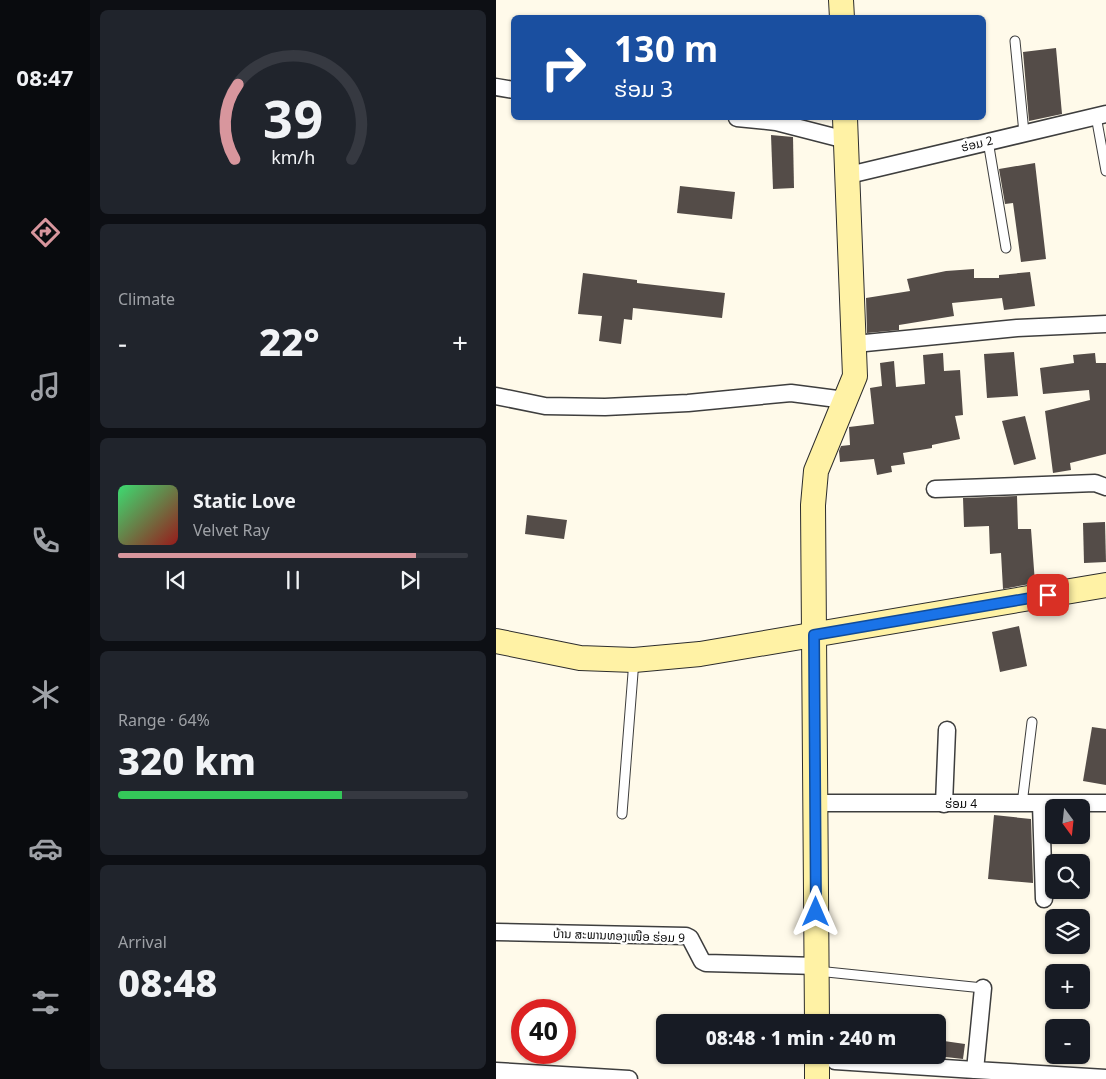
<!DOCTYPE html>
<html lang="en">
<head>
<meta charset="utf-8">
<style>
	body { margin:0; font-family:Georgia,"Noto Sans Lao",serif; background:#20242c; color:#f1f3f6; height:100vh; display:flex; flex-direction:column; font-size:19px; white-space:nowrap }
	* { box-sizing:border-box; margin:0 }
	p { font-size:16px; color:#9ea1a6 }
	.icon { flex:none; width:28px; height:28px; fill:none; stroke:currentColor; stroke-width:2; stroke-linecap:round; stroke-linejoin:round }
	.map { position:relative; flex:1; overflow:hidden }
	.panel { display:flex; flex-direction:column; gap:10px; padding:10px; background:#0d0f14; width:406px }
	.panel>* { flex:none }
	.hud { position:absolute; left:15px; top:15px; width:475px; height:105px; border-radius:8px; box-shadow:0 1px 4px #0004; background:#1a4fa0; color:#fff; overflow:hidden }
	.needle { width:32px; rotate:165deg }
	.controls { position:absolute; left:549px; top:799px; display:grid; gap:10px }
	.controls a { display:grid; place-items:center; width:45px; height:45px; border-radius:8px; background:#171b24; box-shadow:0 1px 4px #0004; font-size:25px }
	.speed { position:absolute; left:15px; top:999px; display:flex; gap:10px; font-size:25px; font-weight:700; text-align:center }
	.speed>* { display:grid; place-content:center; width:65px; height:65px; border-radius:50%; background:#171b24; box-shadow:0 1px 4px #0004; line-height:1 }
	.speed .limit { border:8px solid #d22; background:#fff; color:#111 }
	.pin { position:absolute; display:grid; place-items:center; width:42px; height:42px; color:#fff; margin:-21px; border-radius:10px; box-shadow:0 2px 8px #0006 }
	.me { position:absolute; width:55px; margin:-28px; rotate:0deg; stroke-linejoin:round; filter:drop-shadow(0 0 4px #0008) }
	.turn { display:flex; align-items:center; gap:18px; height:105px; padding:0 20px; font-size:22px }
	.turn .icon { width:65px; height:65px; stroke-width:2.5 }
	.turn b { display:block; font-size:35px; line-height:42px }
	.big { font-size:38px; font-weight:800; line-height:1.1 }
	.panel .widget { flex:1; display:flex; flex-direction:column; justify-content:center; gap:8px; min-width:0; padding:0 18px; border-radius:8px; background:#20242c }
	.panel .dial { align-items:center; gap:0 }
	.dial svg { height:130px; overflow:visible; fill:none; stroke:#363941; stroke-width:7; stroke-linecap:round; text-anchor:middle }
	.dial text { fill:#f1f3f6; stroke:none }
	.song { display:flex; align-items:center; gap:15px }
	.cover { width:60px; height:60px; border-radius:8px; background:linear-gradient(135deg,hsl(140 70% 55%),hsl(0 70% 35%)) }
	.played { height:5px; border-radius:2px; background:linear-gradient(90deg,#d8969d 85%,#363941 85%) }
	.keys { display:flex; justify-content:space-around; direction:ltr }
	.heat { display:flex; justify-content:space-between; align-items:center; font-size:28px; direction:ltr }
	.charge { height:8px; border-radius:4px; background:linear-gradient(90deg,#34c759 64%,#363941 0) }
	.trip { position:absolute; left:160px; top:1014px; width:290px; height:50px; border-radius:8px; background:#171b24; box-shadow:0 1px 4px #0004; font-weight:800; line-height:50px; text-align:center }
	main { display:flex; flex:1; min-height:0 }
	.tabs { display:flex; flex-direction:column; width:90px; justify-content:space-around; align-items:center; background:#090b0e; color:#9ea1a6 }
	.tabs .icon { width:35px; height:35px }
	.tabs .on { color:#d8969d }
	.tabs b { font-size:22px; color:#f1f3f6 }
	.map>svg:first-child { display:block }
	.building { fill:#544c48 }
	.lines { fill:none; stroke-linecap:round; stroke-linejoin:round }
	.lane-casing { stroke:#3e3e3e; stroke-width:11 }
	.street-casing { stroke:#3e3e3e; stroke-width:19 }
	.secondary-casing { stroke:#2d2d2d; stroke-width:26 }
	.lane { stroke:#fff; stroke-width:9 }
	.street { stroke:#fff; stroke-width:16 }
	.secondary { stroke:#fff2a5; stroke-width:24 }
	.route-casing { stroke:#114b97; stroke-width:12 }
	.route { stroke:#1a73e8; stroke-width:9 }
	.labels { text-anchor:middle; stroke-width:5; stroke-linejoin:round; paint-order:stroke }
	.street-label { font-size:12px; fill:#0b0b0b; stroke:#fff }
</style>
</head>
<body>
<main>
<nav class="tabs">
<b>08:47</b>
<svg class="icon on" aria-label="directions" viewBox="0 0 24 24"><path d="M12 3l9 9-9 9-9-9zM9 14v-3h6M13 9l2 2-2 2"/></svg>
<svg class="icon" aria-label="music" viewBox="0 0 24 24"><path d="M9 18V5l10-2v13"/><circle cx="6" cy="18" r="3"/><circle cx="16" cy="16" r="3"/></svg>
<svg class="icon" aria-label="phone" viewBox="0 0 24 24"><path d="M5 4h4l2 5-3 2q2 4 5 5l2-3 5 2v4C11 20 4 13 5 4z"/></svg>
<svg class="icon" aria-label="climate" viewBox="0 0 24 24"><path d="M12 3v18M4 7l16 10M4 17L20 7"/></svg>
<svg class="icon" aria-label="car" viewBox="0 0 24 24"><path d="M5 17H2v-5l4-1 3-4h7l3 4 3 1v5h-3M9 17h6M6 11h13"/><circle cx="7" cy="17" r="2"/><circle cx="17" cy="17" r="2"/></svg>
<svg class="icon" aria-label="filters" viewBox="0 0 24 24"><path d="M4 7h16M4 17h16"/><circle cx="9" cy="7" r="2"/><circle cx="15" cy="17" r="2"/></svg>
</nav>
<section class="panel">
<div class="widget dial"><svg viewBox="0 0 100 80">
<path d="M14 69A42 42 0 1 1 86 69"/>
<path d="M14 69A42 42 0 0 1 16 23" stroke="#d8969d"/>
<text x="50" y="56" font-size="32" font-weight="700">39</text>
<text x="50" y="72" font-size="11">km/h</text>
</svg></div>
<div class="widget"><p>Climate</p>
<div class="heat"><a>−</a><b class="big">22°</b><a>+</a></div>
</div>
<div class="widget">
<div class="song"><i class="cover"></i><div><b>Static Love</b><p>Velvet Ray</p></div></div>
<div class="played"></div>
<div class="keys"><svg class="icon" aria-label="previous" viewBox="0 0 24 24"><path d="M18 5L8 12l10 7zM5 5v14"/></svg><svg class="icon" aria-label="pause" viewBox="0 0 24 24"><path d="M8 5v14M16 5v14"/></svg><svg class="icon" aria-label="next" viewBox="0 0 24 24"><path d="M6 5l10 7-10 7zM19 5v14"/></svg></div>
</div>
<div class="widget"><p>Range · 64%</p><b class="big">320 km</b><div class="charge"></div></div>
<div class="widget"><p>Arrival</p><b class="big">08:48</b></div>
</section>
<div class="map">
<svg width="610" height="1079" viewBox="0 0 610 1079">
	<rect width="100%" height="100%" fill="#fffaea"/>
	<g class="building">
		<path d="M 560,48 L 566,114 L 533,121 L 527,52 Z"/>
		<path d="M 275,135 L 297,137 L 298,188 L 277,189 Z"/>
		<path d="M 539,163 L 550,259 L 525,262 L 517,203 L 509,204 L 503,169 Z"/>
		<path d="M 184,186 L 239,192 L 236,219 L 181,213 Z"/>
		<path d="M 478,269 L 478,278 L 503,278 L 503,275 L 534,272 L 539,306 L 508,310 L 506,298 L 456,303 L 458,316 L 403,325 L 403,330 L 371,333 L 370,298 L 414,291 L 411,279 L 450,271 Z"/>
		<path d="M 87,273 L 141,280 L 141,283 L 229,293 L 226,318 L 137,308 L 136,320 L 128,319 L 125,344 L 103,341 L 106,316 L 82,314 Z"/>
		<path d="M 518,352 L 522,396 L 491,398 L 488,354 Z"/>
		<path d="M 447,353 L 448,371 L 464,370 L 467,415 L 459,416 L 464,439 L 436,445 L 436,448 L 407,453 L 409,464 L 395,466 L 396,472 L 381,475 L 378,459 L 344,462 L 343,451 L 345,446 L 354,445 L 353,427 L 378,424 L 374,388 L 386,386 L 384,363 L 398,361 L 400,387 L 429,384 L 427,355 Z"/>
		<path d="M 599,353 L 600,363 L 610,363 L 610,454 L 574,463 L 575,470 L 557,473 L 549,411 L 594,400 L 593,390 L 547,394 L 544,368 L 578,363 L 577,355 Z"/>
		<path d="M 529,416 L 540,459 L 518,465 L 506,421 Z"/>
		<path d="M 521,496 L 522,529 L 535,529 L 539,583 L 507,589 L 505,553 L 494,554 L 493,526 L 468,527 L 467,498 Z"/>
		<path d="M 31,515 L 71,520 L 68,539 L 29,534 Z"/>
		<path d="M 609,522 L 610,562 L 588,563 L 587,523 Z"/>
		<path d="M 523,626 L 531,666 L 504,672 L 496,632 Z"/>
		<path d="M 596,727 L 610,729 L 610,785 L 587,781 Z"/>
		<path d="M 498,815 L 535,819 L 537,883 L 492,879 Z"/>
		<path d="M 441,1040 L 469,1044 L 467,1059 L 441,1056 Z"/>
	</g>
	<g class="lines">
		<defs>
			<g id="lane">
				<path d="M 519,41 L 528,133"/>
				<path d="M 600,116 L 610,171"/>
				<path d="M 492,141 L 510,248"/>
				<path d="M 526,804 L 536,722"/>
				<path d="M 126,814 L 138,660"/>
				<path d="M 321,971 L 487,988"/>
			</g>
			<g id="street">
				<path d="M 0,87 L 18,90"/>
				<path d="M 241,118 L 280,122 L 350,140"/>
				<path d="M 353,175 L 610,114"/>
				<path d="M 359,344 L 521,328 L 610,324"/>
				<path d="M 0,396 L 49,406 L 109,407 L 192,403 L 295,393 L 349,400"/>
				<path d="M 439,489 L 599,483 L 610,487"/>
				<path d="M 320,803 L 610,803"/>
				<path d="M 448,804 L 451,730"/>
				<path d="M 545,804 L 548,899"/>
				<path d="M 0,932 L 190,936 L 194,938 L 206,961 L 210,963 L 321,966"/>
				<path d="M 487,988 L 479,1070 L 610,1078"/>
				<path d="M 339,1061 L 479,1070"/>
				<path d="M 0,1071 L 133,1079"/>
			</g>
			<g id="secondary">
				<path d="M 345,0 L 346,18"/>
				<path d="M 0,641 L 84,658 L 138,660 L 204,654 L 610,585"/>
				<path d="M 321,1022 L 317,505 L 320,471 L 359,376 L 349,118"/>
				<path d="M 321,1079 L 321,1055"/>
			</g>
		</defs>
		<use href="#lane" class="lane-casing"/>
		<use href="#street" class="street-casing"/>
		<use href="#secondary" class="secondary-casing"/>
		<use href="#lane" class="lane"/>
		<use href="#street" class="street"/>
		<use href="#secondary" class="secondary"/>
	</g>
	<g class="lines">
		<defs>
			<path id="route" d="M 320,912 L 318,635 L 552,595"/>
		</defs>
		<use href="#route" class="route-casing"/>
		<use href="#route" class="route"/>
	</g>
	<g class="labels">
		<g class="street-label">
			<text transform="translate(481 144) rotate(-14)" y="4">ຮ່ອມ 2</text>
			<text x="465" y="808">ຮ່ອມ 4</text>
			<text transform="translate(123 936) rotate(2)" y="4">ບ້ານ ສະພານທອງເໜືອ ຮ່ອມ 9</text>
		</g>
	</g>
</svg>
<div class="controls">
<a><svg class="needle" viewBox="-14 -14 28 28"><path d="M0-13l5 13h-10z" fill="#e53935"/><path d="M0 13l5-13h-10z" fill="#9ea1a6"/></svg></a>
<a><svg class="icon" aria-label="search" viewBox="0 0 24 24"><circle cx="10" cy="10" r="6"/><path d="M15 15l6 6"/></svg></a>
<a><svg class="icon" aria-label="layers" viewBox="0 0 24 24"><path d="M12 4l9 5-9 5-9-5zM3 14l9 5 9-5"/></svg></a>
<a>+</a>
<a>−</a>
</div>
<div class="speed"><div class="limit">40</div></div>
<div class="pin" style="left:552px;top:595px;background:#d93025"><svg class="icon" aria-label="arrive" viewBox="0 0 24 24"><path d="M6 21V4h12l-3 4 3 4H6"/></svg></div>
<svg class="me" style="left:320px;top:912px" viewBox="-20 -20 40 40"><path d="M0-17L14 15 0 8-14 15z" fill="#1a73e8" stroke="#fff" stroke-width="4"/></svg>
<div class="trip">08:48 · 1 min · 240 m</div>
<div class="hud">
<div class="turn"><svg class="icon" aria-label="right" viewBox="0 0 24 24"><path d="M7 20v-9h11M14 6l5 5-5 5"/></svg><div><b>130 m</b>ຮ່ອມ 3</div></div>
</div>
</div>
</main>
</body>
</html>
